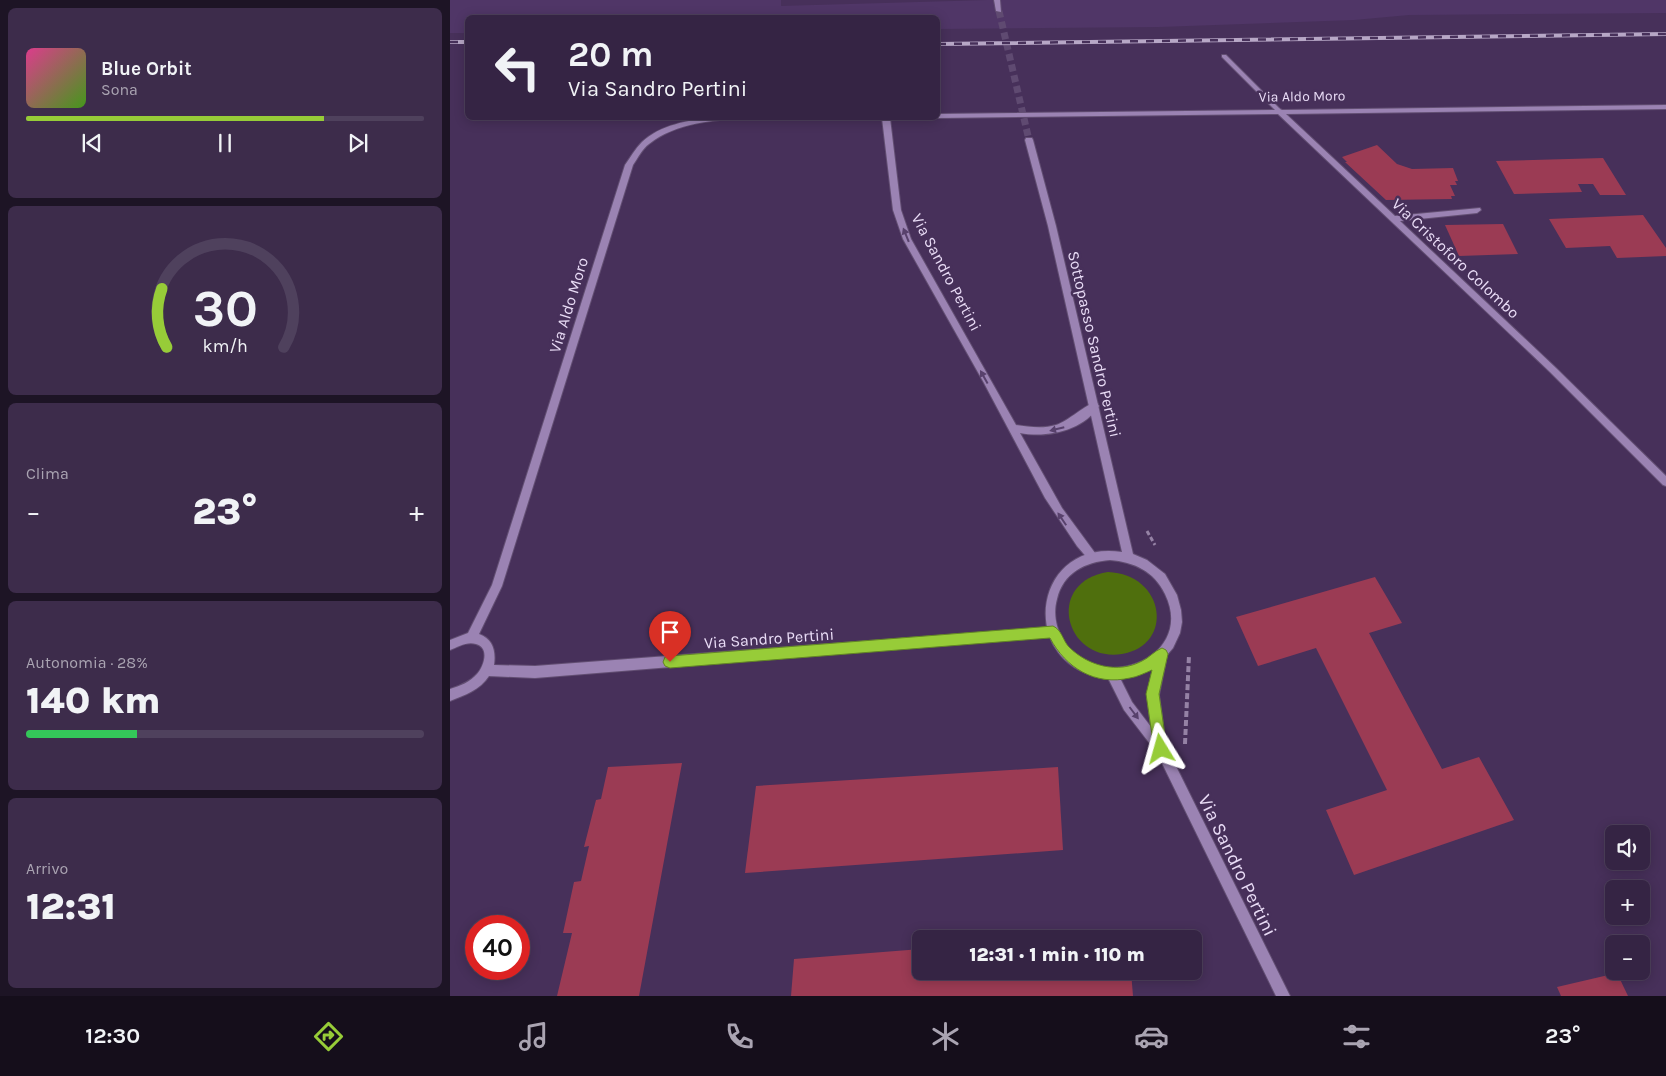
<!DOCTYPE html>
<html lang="it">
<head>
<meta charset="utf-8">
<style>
	body { margin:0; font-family:Karla,sans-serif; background:#3d2c4b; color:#f1f3f6; height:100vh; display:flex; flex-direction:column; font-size:19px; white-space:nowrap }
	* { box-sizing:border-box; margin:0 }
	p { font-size:16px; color:#aaa4b2 }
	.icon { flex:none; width:28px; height:28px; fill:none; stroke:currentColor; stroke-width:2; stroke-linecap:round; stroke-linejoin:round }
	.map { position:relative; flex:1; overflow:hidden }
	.sheet { display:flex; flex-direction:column; gap:8px; padding:8px; background:#1d1425; width:450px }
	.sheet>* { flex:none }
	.banner { position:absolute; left:15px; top:15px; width:475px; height:105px; border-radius:8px; box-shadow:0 2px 12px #0003,0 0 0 1px #4f415d; background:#352444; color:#f1f3f6; overflow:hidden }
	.controls { position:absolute; left:1155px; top:825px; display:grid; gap:10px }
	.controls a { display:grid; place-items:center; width:45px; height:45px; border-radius:8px; background:#352444; box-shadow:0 2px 12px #0003,0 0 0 1px #4f415d; font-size:25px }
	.speed { position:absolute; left:15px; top:915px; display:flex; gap:10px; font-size:25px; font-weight:700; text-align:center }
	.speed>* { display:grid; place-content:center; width:65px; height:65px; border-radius:50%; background:#352444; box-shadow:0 2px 12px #0003,0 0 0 1px #4f415d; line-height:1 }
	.speed .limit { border:8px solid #d22; background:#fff; color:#111 }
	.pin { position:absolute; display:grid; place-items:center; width:42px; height:42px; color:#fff; margin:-51px -21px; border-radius:50% 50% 50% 0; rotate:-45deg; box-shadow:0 0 5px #0007 }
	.pin .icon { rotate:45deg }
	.me { position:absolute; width:55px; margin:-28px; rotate:352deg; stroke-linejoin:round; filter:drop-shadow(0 0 4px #0008) }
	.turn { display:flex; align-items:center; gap:18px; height:105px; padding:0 20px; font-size:22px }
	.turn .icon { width:65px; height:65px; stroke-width:2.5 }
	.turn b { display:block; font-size:35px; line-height:42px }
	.big { font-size:38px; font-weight:800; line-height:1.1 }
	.sheet .tile { flex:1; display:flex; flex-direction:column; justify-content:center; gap:8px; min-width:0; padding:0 18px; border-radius:8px; background:#3d2c4b }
	.sheet .dial { align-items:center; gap:0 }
	.dial svg { height:130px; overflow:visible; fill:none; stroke:#4f415d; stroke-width:7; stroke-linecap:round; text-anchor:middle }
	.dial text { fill:#f1f3f6; stroke:none }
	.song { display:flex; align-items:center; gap:15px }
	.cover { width:60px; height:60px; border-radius:8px; background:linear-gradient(135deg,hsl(330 70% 55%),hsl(100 70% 35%)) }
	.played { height:5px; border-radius:2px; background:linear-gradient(90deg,#97cc38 75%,#4f415d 75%) }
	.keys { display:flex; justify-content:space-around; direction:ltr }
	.heat { display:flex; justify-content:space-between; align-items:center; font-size:28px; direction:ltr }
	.charge { height:8px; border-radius:4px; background:linear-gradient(90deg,#34c759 28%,#4f415d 0) }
	.trip { position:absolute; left:462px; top:930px; width:290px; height:50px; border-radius:8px; background:#352444; box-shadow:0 2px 12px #0003,0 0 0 1px #4f415d; font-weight:800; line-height:50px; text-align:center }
	.tabs { display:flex; height:80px; justify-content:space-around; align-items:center; background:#150e1b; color:#aaa4b2 }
	.tabs .icon { width:35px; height:35px }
	.tabs .selected { color:#97cc38 }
	.tabs b { font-size:22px; color:#f1f3f6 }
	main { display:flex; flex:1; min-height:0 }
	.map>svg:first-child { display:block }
	.built { fill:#503667 }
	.green { fill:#4f6f0d }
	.building { fill:#9b3b54 }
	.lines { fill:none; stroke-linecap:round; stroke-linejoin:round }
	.tertiary-tunnel { stroke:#5f4a71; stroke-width:7; stroke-dasharray:7 4; stroke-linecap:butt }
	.service-casing { stroke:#624e72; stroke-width:2 }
	.minor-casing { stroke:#624e72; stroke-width:2 }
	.tertiary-casing { stroke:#624e72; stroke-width:2 }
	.path-far1 { stroke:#9582a5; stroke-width:3; stroke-dasharray:4.5 2.5; stroke-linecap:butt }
	.path { stroke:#9582a5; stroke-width:4; stroke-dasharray:6 3; stroke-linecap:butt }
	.service { fill:#9b83b3; fill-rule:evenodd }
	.minor { fill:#9b83b3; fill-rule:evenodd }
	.tertiary { fill:#9b83b3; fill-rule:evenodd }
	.rail-casing { stroke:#b7a7c6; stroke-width:4 }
	.rail { stroke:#47305a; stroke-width:2.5; stroke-dasharray:8; stroke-linecap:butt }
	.oneway { fill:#58416c }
	.route { fill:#97cc38; stroke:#628524 }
	.labels { text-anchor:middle; stroke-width:5; stroke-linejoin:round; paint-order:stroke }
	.far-street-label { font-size:14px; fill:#e9dcf6; stroke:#47305a }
	.street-label { font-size:16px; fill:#e9dcf6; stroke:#47305a }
	.near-street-label { font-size:19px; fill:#e9dcf6; stroke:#47305a }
</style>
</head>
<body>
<main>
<section class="sheet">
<div class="tile">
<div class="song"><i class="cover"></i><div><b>Blue Orbit</b><p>Sona</p></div></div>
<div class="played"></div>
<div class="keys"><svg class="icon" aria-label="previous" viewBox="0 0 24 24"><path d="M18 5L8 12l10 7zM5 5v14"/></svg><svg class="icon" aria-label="pause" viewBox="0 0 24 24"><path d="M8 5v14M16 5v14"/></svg><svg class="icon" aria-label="next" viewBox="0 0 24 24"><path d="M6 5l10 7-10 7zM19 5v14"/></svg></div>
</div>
<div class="tile dial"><svg viewBox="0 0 100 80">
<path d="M14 69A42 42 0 1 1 86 69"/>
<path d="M14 69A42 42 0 0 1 11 33" stroke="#97cc38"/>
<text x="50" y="56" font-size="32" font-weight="700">30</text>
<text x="50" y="72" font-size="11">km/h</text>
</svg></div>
<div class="tile"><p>Clima</p>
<div class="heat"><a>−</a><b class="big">23°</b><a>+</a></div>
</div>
<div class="tile"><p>Autonomia · 28%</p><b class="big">140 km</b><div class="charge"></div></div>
<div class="tile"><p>Arrivo</p><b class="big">12:31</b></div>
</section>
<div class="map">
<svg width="1216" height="996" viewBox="0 0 1216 996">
	<rect width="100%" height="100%" fill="#47305a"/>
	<path class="built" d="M 0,0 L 331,0 L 331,6 L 537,0 L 1216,0 L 1216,13 L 959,15 L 904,20 L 709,27 L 488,29 L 488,18 L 18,18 L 17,33 L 0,33 Z"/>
	<path class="green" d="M 658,572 C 715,574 725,645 672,654 C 615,663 594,582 658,572 Z"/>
	<g class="building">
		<path d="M 927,145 L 947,164 L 962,169 L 1003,168 L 1008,181 L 1005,181 L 1007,185 L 1000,185 L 1005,196 L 1001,196 L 1002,199 L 936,200 L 895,162 L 897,162 L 892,157 Z"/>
		<path d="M 1153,158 L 1176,195 L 1150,195 L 1143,184 L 1128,184 L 1132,192 L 1064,194 L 1046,161 Z"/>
		<path d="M 1193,215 L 1216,248 L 1216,256 L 1167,258 L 1160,246 L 1116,248 L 1099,219 Z"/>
		<path d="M 1053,224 L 1068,254 L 1009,256 L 995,225 Z"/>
		<path d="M 925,577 L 952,623 L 919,633 L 992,769 L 1029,757 L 1064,820 L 904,875 L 876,810 L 937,790 L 866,648 L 808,666 L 786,617 Z"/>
		<path d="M 232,763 L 189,996 L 107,996 L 122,933 L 113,933 L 124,882 L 131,881 L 139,846 L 134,847 L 146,800 L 151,799 L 158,767 Z"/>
		<path d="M 608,767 L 613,850 L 295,873 L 306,786 Z"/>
		<path d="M 677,932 L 678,939 L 611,939 L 611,937 Z"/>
		<path d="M 471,949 L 471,971 L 681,971 L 683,996 L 341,996 L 344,959 Z"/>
		<path d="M 1167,973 L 1178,996 L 1111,996 L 1107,987 Z"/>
	</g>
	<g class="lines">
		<path class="tertiary-tunnel" d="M 549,11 L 579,140"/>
		<defs>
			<path id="service" d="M 772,55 L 776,55 L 830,109 L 830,111 L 826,111 L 772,57 Z"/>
			<g id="minor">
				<path d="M 1216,105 L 1216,109 L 836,114 L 945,216 L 1030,208 L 1031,210 L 1027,213 L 950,221 L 1106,368 L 1216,476 L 1216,486 L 1213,485 L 1100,372 L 828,114 L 488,118 L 486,118 L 488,118 L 488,114 L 825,110 L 828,108 L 832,110 Z"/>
				<path d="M 262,118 L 361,118 L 357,120 C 308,119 239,112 199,144 C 192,149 188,158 183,165 L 52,586 L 29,634 C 43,639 46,651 44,665 L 85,666 L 603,627 L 607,628 L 609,632 L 607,636 L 85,678 L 39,676 C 30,690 15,695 0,701 L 0,689 C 10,686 20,682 27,674 C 34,666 40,648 26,644 C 17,641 8,647 0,650 L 0,640 L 18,633 L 42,585 L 175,165 C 180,158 185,149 192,142 C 210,125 238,120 262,118 Z"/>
				<path d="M 432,118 L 440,118 L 451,210 L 461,239 L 566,425 C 579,427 593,429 606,425 C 618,422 639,401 647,403 L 649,406 C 633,431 597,438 570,433 L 612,508 L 648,557 L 647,560 L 643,562 L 639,560 L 627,546 L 595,498 L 534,383 L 453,239 L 443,210 Z"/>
			</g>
			<g id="tertiary">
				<path d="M 544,0 L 550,0 L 551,12 L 546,11 Z"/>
				<path d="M 576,138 L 582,138 L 583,140 L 606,226 L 683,554 L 697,560 L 715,574 L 727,595 L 731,610 L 732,622 L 730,633 L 723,648 L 717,655 L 709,695 L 716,746 L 840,996 L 826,996 L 707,753 L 674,710 L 658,678 C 567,670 579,538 672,552 L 598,226 L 575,140 ZM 660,560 C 684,562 704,571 715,594 C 747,659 646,697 613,640 C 606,628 603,613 607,599 C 613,573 635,562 660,560 ZM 703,668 L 697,695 L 701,727 L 682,702 L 670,678 L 688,675 Z"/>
			</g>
		</defs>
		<use href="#service" class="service-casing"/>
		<use href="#minor" class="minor-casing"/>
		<use href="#tertiary" class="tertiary-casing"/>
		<path class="path-far1" d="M 697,531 L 705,545"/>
		<path class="path" d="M 735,744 L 739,655"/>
		<use href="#service" class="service"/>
		<use href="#minor" class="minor"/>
		<use href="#tertiary" class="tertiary"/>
		<defs>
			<g id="rail">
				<path d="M 0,42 L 18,42"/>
				<path d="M 488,44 L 1216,34"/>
			</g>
		</defs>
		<use href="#rail" class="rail-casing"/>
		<use href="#rail" class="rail"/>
	</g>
	<defs><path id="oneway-solid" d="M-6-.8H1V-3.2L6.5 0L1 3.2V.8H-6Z" transform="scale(1.25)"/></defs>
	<g class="oneway">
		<use href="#oneway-solid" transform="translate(456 235) rotate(-112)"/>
		<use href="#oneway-solid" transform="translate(534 377) rotate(-119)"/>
		<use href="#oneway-solid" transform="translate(607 429) rotate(166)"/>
		<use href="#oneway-solid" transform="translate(612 519) rotate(-124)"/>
		<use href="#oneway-solid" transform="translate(684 713) rotate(53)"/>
	</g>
	<path class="route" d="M 603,626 C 612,630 613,641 619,647 C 638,666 668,674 692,661 C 699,658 704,651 712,648 L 716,650 L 718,654 L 709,694 L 717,749 L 715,754 L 711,756 L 706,754 L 704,749 L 696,694 L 702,670 C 695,673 687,677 680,678 C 645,686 616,668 600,638 L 220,668 L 215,666 L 213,662 L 215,657 L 220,656 Z"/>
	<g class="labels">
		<g class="far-street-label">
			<text transform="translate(852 96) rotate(-1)" y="5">Via Aldo Moro</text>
		</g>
		<g class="street-label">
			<text transform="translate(1006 258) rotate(43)" y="6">Via Cristoforo Colombo</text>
			<text transform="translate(497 272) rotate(62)" y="6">Via Sandro Pertini</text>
			<text transform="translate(118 305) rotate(-73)" y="6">Via Aldo Moro</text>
			<text transform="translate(645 344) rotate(77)" y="6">Sottopasso Sandro Pertini</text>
			<text transform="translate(319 638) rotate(-4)" y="6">Via Sandro Pertini</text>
		</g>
		<g class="near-street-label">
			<text transform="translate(788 865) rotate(64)" y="7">Via Sandro Pertini</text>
		</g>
	</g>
</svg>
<div class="controls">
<a><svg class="icon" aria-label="sound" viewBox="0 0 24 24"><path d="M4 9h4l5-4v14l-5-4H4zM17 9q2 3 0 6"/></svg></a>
<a>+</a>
<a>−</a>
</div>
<div class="speed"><div class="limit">40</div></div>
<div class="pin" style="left:220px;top:662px;background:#d93025"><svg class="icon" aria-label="arrive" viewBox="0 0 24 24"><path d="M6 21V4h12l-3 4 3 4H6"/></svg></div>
<svg class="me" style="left:711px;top:749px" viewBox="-20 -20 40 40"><path d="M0-17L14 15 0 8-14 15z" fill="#97cc38" stroke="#fff" stroke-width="4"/></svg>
<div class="trip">12:31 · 1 min · 110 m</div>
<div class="banner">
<div class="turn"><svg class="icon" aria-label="left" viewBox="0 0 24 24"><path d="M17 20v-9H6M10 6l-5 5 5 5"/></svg><div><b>20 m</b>Via Sandro Pertini</div></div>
</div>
</div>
</main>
<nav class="tabs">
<b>12:30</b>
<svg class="icon selected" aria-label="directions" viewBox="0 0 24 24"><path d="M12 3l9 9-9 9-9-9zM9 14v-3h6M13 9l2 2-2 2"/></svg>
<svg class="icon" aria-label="music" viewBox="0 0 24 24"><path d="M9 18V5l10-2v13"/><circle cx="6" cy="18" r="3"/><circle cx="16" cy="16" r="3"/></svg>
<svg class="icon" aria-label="phone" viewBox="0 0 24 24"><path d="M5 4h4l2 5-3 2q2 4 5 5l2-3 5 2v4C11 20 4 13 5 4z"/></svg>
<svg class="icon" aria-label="climate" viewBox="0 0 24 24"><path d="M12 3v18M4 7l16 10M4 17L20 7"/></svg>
<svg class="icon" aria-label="car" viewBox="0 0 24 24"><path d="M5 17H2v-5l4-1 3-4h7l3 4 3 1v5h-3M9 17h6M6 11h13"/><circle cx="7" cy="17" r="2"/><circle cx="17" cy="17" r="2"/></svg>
<svg class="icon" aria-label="filters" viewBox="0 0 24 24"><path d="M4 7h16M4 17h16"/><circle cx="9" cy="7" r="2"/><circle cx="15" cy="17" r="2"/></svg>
<b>23°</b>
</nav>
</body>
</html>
